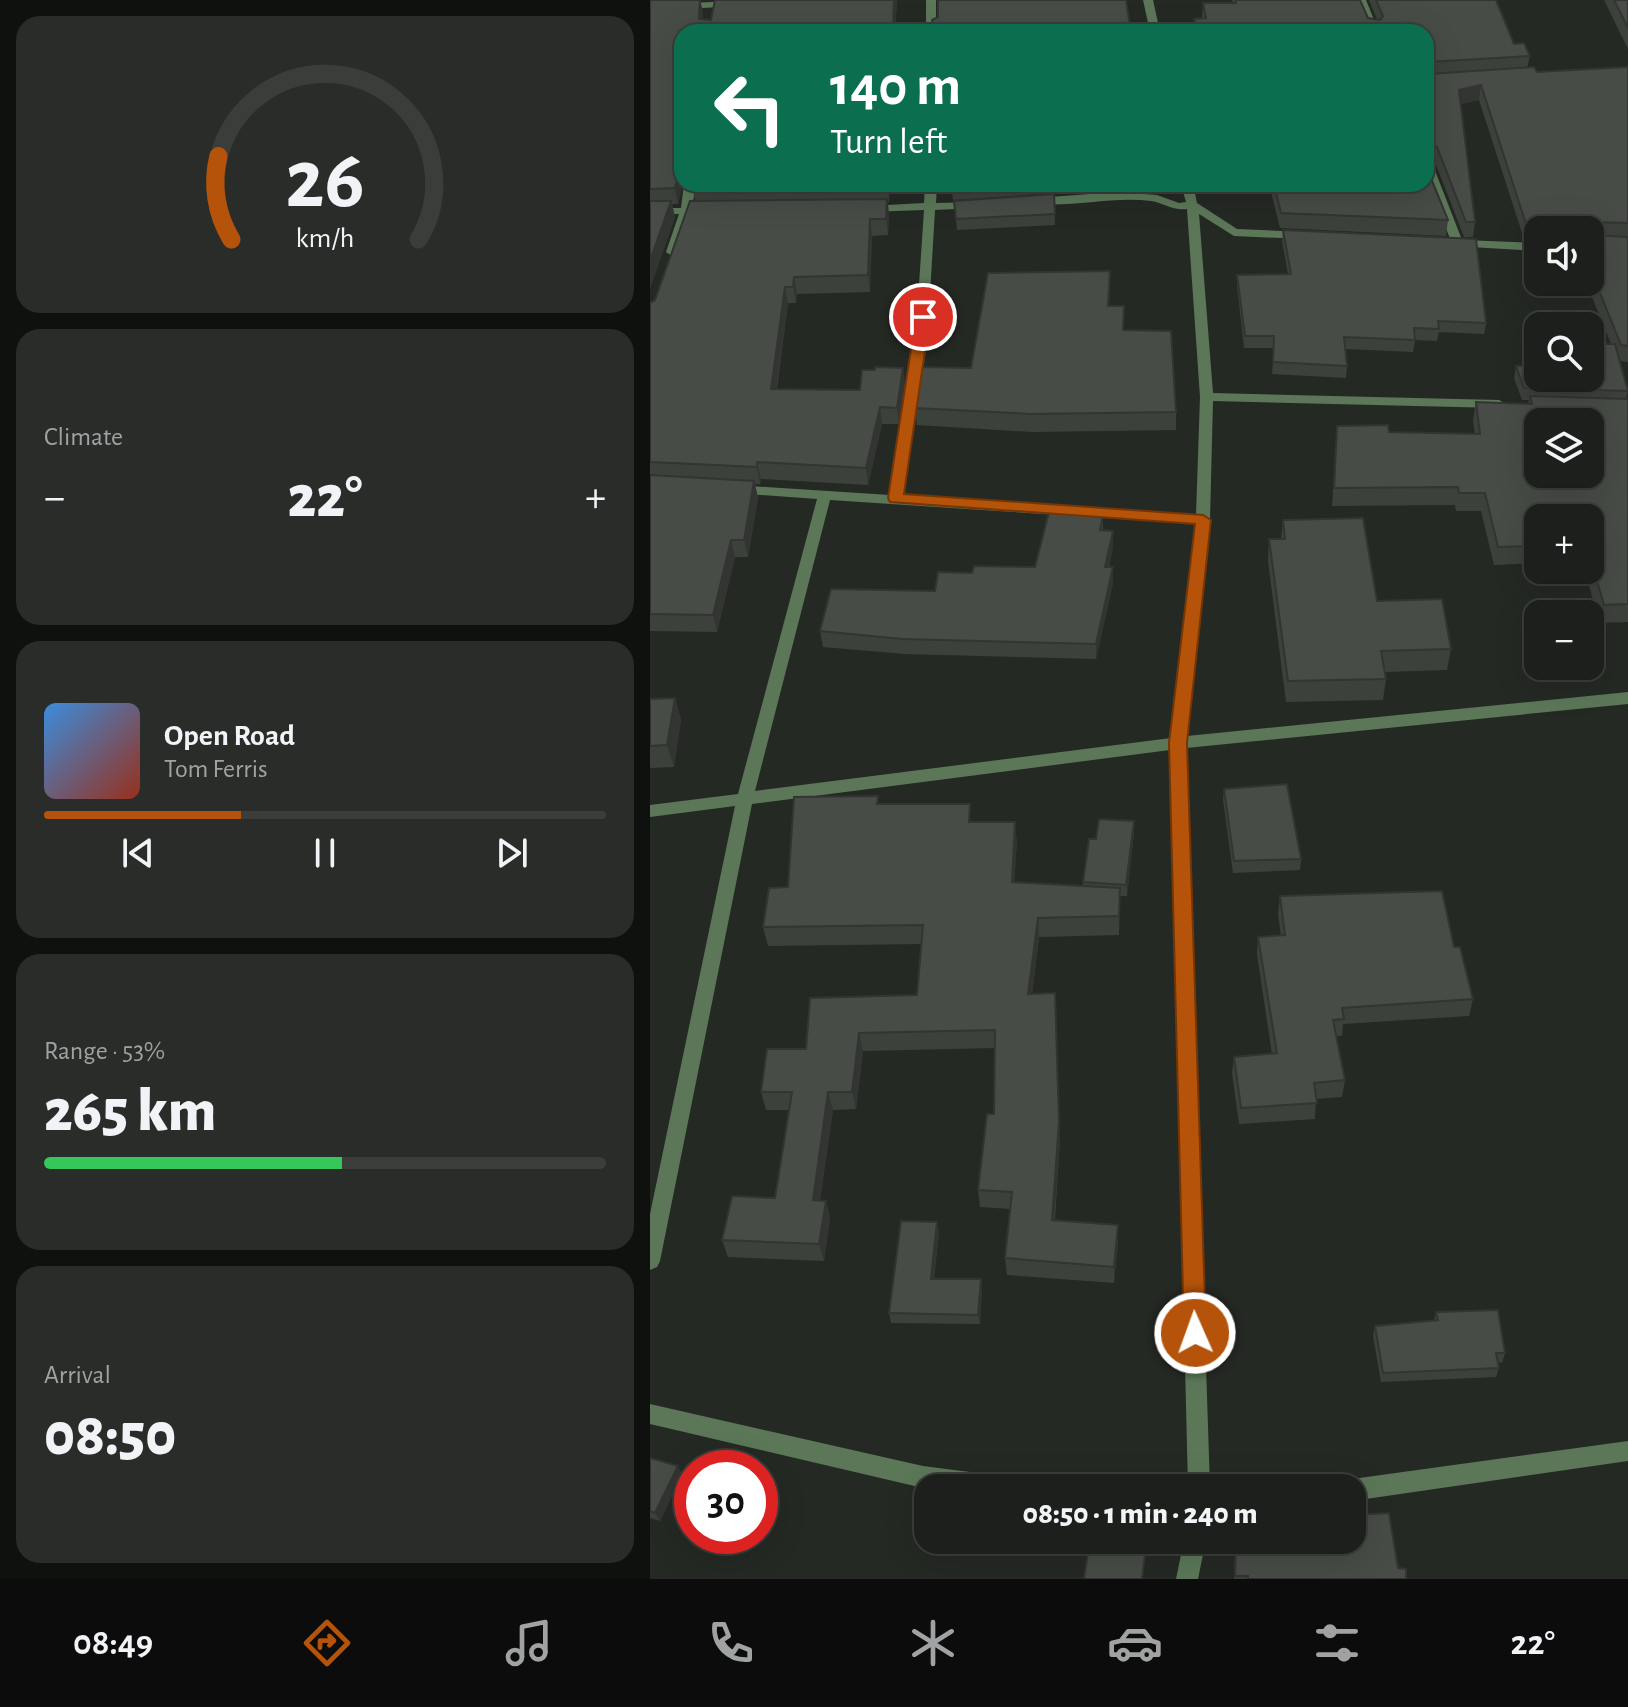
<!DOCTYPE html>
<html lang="en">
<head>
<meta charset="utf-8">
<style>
	body { margin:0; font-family:"Alegreya Sans",sans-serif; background:#292c28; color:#f1f3f6; height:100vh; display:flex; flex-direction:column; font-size:30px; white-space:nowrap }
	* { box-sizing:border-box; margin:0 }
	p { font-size:26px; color:#a0a2a3 }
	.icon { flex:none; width:44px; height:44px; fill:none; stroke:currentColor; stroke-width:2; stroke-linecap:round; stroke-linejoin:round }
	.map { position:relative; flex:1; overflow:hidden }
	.sheet { display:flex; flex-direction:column; gap:16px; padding:16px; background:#0f110f; width:650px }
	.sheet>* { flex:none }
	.top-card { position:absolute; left:24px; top:24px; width:760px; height:168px; border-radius:24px; box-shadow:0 8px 32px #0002,0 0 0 2px #3a3d3a; background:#0b6e4f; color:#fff; overflow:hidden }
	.fabs { position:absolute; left:874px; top:216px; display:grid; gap:16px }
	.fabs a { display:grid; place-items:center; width:80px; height:80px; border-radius:16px; background:#1c1f1b; box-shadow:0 8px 32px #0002,0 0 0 2px #3a3d3a; font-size:40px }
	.speed { position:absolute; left:24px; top:1450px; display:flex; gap:16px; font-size:40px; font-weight:700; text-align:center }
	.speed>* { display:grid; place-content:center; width:104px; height:104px; border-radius:50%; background:#1c1f1b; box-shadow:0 8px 32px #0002,0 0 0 2px #3a3d3a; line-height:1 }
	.speed .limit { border:12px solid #d22; background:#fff; color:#111 }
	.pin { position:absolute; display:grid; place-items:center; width:68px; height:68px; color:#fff; margin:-34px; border:4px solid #fff; border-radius:50%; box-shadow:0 2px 8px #0007 }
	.me { position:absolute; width:88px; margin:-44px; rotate:358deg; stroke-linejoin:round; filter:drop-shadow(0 0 6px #0008) }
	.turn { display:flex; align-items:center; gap:28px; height:168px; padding:0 24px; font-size:36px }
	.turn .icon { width:104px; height:104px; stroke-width:2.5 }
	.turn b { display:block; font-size:56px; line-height:68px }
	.big { font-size:60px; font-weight:800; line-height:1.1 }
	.sheet .widget { flex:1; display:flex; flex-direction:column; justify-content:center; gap:12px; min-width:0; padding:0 28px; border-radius:24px; background:#292c28 }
	.sheet .dial { align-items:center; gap:0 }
	.dial svg { height:208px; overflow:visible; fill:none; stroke:#3a3d3a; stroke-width:7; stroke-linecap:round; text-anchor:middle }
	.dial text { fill:#f1f3f6; stroke:none }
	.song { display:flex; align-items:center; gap:24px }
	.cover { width:96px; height:96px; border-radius:12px; background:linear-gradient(135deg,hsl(210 70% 55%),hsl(10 70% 35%)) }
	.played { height:8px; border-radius:4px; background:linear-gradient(90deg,#b45309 35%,#3a3d3a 35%) }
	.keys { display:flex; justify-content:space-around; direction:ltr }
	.heat { display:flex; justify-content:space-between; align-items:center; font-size:44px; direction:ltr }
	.charge { height:12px; border-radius:6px; background:linear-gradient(90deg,#34c759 53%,#3a3d3a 0) }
	.trip { position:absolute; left:264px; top:1474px; width:452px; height:80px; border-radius:24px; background:#1c1f1b; box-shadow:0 8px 32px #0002,0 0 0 2px #3a3d3a; font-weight:800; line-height:80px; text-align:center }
	.menu { display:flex; height:128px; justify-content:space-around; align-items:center; background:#0b0c0b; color:#a0a2a3 }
	.menu .icon { width:56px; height:56px }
	.menu .on { color:#b45309 }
	.menu b { font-size:36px; color:#f1f3f6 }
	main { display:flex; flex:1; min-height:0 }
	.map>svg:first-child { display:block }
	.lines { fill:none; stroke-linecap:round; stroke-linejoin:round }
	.minor { fill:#5b7758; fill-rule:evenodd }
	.wall { fill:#3d413c }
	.shaded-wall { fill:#323531 }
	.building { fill:#474c46; stroke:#323531; stroke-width:2; fill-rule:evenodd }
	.route { fill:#b45309; stroke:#753606; stroke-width:2 }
</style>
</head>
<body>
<main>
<section class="sheet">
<div class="widget dial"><svg viewBox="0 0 100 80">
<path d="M14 69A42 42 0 1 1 86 69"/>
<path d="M14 69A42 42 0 0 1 9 37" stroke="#b45309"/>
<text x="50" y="56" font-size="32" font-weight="700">26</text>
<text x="50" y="72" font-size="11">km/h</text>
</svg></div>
<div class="widget"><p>Climate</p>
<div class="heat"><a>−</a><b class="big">22°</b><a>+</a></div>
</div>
<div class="widget">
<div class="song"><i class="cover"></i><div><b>Open Road</b><p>Tom Ferris</p></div></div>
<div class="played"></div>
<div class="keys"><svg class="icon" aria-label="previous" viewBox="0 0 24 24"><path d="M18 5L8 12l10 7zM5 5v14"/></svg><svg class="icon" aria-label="pause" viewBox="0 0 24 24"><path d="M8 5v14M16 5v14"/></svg><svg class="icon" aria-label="next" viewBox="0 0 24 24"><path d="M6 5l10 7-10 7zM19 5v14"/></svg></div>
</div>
<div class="widget"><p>Range · 53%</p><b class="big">265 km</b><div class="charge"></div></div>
<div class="widget"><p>Arrival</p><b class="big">08:50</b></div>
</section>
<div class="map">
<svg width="978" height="1579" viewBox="0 0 978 1579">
	<rect width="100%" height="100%" fill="#252924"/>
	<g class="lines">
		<g class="minor">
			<rect x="276" y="0" width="10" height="32"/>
			<path d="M 493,0 L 503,0 L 510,32 L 500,32 Z"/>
			<path d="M 706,0 L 716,0 L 729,32 L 719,32 Z"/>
			<path d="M 83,1 L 88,4 L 87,6 L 0,11 L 0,5 Z"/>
			<path d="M 776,160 L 782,163 L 812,240 L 888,243 L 888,251 L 803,246 L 776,178 Z"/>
			<path d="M 34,184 L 46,184 L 42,208 L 58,208 L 64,211 L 58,214 L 41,214 L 28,252 L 22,256 L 16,252 L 29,214 L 0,214 L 0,208 L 31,208 Z"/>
			<path d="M 275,184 L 287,184 L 286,203 L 326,202 L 332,205 L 326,208 L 285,210 L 277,344 L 253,496 L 546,515 L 550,397 L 537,209 C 523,211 514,203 501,201 C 460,196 417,209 381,203 L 379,201 L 385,198 L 468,192 L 507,195 L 529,203 L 536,202 L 531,184 L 543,184 L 547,203 L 587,229 L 656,232 L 658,235 L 652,239 L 584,236 L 549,214 L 563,393 L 849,400 L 856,404 L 849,408 L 563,401 L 560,520 L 537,736 L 978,692 L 978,704 L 536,748 L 560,1488 L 538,1488 L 520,750 L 102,804 L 10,1261 L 7,1267 L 0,1270 L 0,1214 L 85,806 L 0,817 L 0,805 L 88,794 L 167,499 L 84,493 L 77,489 L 84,485 L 240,495 L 265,344 L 274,210 L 218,212 L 212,209 L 218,206 L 274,203 ZM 180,500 L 546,524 L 521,738 L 105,791 Z"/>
			<path d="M 0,1404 L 273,1466 L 359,1477 L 367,1480 L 370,1488 L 273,1488 L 0,1424 Z"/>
			<path d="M 978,1441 L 978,1461 L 702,1501 L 702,1488 L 692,1488 L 694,1482 L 702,1479 Z"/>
			<path d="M 534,1540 L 556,1540 L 548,1579 L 526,1579 Z"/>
		</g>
	</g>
	<g class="wall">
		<path d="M 0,0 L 53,11 L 52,19 L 61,20 L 247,0 L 245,32 L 32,32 L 32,184 L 28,204 L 22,204 L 25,217 L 0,288 Z"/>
		<path d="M 582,0 L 710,0 L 718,18 L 727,20 L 719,0 L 846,0 L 864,44 L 880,56 L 877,68 L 887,72 L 978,67 L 978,362 L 970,361 L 978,391 L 976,399 L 978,399 L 978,622 L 949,623 L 939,585 L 934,585 L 930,570 L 940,570 L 940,518 L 888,518 L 888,563 L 844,565 L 831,511 L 806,511 L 805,505 L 682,506 L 687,426 L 739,432 L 825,434 L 823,420 L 826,402 L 878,404 L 879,400 L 872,400 L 864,378 L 866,366 L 940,378 L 961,344 L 936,282 L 940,282 L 940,230 L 888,230 L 888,276 L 885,276 L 878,254 L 880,241 L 874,239 L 829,100 L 811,104 L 825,222 L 823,237 L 814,237 L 785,162 L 776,157 L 776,32 L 543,32 L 544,19 L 552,18 L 553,3 L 583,3 Z"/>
		<path d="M 954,0 L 978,0 L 978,49 Z"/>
		<path d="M 43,184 L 240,184 L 239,202 L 238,202 L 239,215 L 238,235 L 222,236 L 220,292 L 147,294 L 146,303 L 138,303 L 127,389 L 210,390 L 255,384 L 249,424 L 232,424 L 218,485 L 111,479 L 110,484 L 105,484 L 108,498 L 98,557 L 85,557 L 67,632 L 0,631 L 0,303 L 5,300 L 45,201 Z"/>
		<path d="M 301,184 L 403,184 L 403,193 L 303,200 Z"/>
		<path d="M 619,184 L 776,184 L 798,220 L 796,236 L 630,228 Z"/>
		<path d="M 404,194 L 405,225 L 307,230 L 304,201 Z"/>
		<path d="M 633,230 L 836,323 L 834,334 L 789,332 L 787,341 L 765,340 L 763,352 L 695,349 L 697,366 L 696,378 L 622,374 L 624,348 L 594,348 L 587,286 L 587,275 L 638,274 L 632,241 Z"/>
		<path d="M 460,288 L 459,306 L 526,412 L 526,430 L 382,432 L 267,425 L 265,408 L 321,368 Z"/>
		<path d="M 453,516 L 453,530 L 463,547 L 459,567 L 463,583 L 446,659 L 255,654 L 173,647 L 170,631 L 285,591 L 322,573 L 385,567 Z"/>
		<path d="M 633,520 L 727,601 L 801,649 L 797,670 L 735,672 L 736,679 L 733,700 L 636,702 L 618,561 L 619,539 L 631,539 Z"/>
		<path d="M 25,698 L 31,720 L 24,767 L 0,768 L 0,699 Z"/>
		<path d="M 574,789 L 651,859 L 650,870 L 583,873 L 573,800 Z"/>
		<path d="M 229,804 L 322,822 L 367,841 L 364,882 L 433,886 L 433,882 L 446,839 L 484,832 L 477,896 L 470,896 L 469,935 L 389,937 L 382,994 L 410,1140 L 405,1220 L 468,1242 L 464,1283 L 357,1275 L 355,1258 L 360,1209 L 330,1207 L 328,1190 L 344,1114 L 345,1048 L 213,1051 L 206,1109 L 183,1110 L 170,1200 L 176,1201 L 180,1218 L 174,1261 L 78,1257 L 72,1240 L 125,1198 L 139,1110 L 116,1110 L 111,1092 L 156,1049 L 267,995 L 271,944 L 118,946 L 113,927 L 138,887 Z"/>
		<path d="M 630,896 L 804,947 L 823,999 L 819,1016 L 693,1024 L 692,1036 L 686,1036 L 695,1080 L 692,1097 L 666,1099 L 665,1119 L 589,1124 L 582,1073 L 584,1057 L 622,1054 L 607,954 L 608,937 L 631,936 L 628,914 Z"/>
		<path d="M 289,1232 L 284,1279 L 331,1279 L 332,1289 L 330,1324 L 241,1323 L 239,1313 Z"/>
		<path d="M 786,1312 L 855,1353 L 852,1363 L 848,1362 L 849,1368 L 846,1377 L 731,1382 L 723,1336 L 725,1326 L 784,1321 Z"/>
		<path d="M 0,1458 L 28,1466 L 32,1475 L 10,1521 L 0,1518 Z"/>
		<path d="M 703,1515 L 756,1579 L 584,1579 L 585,1540 L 702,1540 Z"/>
	</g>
	<g class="shaded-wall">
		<path d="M 50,0 L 53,11 L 52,32 L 49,19 Z"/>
		<path d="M 244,0 L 247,0 L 245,32 L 243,32 Z"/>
		<path d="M 831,85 L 829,100 L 807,105 L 809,90 Z"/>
		<path d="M 31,165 L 32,184 L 33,184 L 28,204 L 25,188 Z"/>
		<path d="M 238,184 L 240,184 L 239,202 L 238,186 Z"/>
		<path d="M 237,199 L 239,215 L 238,235 L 236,219 Z"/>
		<path d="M 21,201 L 25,217 L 0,288 L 0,261 Z"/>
		<path d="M 220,219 L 222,236 L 220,292 L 218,275 Z"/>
		<path d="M 144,277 L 147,294 L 146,303 L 143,287 Z"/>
		<path d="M 135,287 L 138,303 L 124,405 L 121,389 Z"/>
		<path d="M 253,368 L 255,384 L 249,424 L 247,408 Z"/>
		<path d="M 230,407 L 232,424 L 218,485 L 216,468 Z"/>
		<path d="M 107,462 L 111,479 L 110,484 L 107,467 Z"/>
		<path d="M 104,481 L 108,498 L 98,557 L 94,540 Z"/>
		<path d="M 463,531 L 463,547 L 456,583 L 455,567 Z"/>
		<path d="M 81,540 L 85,557 L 67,632 L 63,615 Z"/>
		<path d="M 463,567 L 463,583 L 446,659 L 446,644 Z"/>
		<path d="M 25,698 L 31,720 L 24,767 L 17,745 Z"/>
		<path d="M 484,821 L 484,832 L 477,896 L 476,885 Z"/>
		<path d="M 365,822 L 367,841 L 363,901 L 362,882 Z"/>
		<path d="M 388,918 L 389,937 L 380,1013 L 378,994 Z"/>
		<path d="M 405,993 L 410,1140 L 403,1236 L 402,1220 Z"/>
		<path d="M 209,1033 L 213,1051 L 206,1109 L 202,1092 Z"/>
		<path d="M 178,1092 L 183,1110 L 167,1217 L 163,1200 Z"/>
		<path d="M 176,1201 L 180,1218 L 174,1261 L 169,1244 Z"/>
		<path d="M 287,1222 L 289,1232 L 282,1289 L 281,1279 Z"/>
		<path d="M 468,1225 L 468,1242 L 464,1283 L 464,1267 Z"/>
		<path d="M 331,1279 L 332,1289 L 330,1324 L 328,1315 Z"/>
		<path d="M 28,1466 L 32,1475 L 10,1521 L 5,1513 Z"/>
	</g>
	<g class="building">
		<path d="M 0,0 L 50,0 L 49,19 L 61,20 L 65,0 L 244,0 L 243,32 L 32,32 L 32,165 L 31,165 L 25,188 L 0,189 Z"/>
		<path d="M 288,0 L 476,0 L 481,32 L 284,32 L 282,20 L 288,17 Z"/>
		<path d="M 586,0 L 710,0 L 718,18 L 730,20 L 733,16 L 726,0 L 846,0 L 864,44 L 874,43 L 880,56 L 778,62 L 776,67 L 776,32 L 548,32 L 544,19 L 556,18 L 553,3 L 586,3 Z"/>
		<path d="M 964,0 L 978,0 L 978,28 Z"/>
		<path d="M 884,67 L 887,72 L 978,67 L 978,223 L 943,222 L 940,225 L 941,235 L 978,237 L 978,346 L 971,345 L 940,268 L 940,230 L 894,230 L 894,228 L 876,224 L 831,85 L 809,90 L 825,222 L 816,222 L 787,147 L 777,142 L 776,155 L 776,72 L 778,74 Z"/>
		<path d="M 776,166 L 798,220 L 631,213 L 624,184 L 776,184 Z"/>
		<path d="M 43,184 L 238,184 L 238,186 L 42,188 Z"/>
		<path d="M 404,194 L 405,214 L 306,219 L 304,201 Z"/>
		<path d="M 237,199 L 236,219 L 220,219 L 218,275 L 144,277 L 143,287 L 135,287 L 121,389 L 210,390 L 212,370 L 225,370 L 225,367 L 253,368 L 247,408 L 230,407 L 216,468 L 107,462 L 107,467 L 0,462 L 0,303 L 5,300 L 40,201 Z"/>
		<path d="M 0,201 L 21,201 L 0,261 Z"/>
		<path d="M 633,230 L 826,239 L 836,323 L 788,321 L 789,329 L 764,328 L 765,340 L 694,337 L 697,366 L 623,362 L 624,336 L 595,336 L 587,275 L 641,274 Z"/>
		<path d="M 881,238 L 888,238 L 888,260 Z"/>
		<path d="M 460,271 L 458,306 L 474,306 L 473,330 L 521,331 L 526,412 L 381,414 L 265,408 L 272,367 L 321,368 L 338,273 Z"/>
		<path d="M 940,344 L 965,344 L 978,391 L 874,388 L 866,366 L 888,366 L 888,378 L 940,378 Z"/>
		<path d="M 880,396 L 978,399 L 978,604 L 954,605 L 943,567 L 940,568 L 940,518 L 888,518 L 888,546 L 848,547 L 835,493 L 809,493 L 808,487 L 684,488 L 687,426 L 738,425 L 739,432 L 830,434 L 826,402 L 882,404 ZM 888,422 L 940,422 L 940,474 L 888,474 Z"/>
		<path d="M 0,475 L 104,481 L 94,540 L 81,540 L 63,615 L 0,614 Z"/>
		<path d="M 399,512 L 453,516 L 450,530 L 463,531 L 455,567 L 463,567 L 446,644 L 252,639 L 170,631 L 181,589 L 285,591 L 288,572 L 322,573 L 324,566 L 385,567 Z"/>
		<path d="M 713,518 L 727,601 L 792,599 L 801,649 L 731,651 L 736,679 L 638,681 L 619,539 L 635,539 L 633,520 Z"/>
		<path d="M 25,698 L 17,745 L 0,746 L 0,699 Z"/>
		<path d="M 637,784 L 651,859 L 584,861 L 574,789 Z"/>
		<path d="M 228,796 L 227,804 L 320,804 L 319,822 L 365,822 L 362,882 L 470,888 L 469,916 L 388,918 L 378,994 L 405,993 L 409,1122 L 402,1220 L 468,1225 L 464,1267 L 355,1258 L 362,1192 L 328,1190 L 337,1114 L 344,1114 L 345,1030 L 209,1033 L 202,1092 L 178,1092 L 163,1200 L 176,1201 L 169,1244 L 72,1240 L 82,1196 L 125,1198 L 142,1092 L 111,1092 L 117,1049 L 156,1049 L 160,998 L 267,995 L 273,925 L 113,927 L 119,888 L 138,887 L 144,797 Z"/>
		<path d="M 449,819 L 484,821 L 476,885 L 433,882 L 439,839 L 446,839 Z"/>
		<path d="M 792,891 L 804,947 L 810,947 L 823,999 L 692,1008 L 694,1019 L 683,1020 L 695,1080 L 664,1083 L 667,1103 L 591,1108 L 584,1057 L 627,1053 L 608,937 L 635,935 L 630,896 Z"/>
		<path d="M 251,1221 L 287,1222 L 281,1279 L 331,1279 L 328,1315 L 239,1313 Z"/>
		<path d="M 848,1310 L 855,1353 L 846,1353 L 849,1368 L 733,1373 L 725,1326 L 788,1320 L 786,1312 Z"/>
		<path d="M 0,1458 L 28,1466 L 5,1513 L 0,1511 Z"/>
		<path d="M 739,1513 L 748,1568 L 756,1569 L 756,1579 L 598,1579 L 598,1576 L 585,1576 L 586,1540 L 702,1540 L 702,1536 L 705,1536 L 703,1515 Z"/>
		<path d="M 439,1546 L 495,1555 L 492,1579 L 434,1579 Z"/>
	</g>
	<path class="route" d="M 273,312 L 280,317 L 254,494 L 553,515 L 561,520 L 537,743 L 556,1333 L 553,1340 L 545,1344 L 537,1340 L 534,1333 L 519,743 L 545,524 L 240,502 L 238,498 L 266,317 Z"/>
</svg>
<div class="fabs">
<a><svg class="icon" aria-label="sound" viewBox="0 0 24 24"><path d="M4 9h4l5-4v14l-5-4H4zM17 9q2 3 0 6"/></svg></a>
<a><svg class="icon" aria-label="search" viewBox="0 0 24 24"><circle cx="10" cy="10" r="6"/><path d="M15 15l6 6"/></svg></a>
<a><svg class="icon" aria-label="layers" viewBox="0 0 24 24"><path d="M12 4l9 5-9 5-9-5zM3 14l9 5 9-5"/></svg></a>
<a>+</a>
<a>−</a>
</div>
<div class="speed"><div class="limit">30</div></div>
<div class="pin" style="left:273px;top:317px;background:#d93025"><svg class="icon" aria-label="arrive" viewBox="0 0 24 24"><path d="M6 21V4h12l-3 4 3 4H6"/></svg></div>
<svg class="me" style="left:545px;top:1333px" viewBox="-20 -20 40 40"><circle r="17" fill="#b45309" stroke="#fff" stroke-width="3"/><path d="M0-11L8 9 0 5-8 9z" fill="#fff"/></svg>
<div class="trip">08:50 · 1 min · 240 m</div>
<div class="top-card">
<div class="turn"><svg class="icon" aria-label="left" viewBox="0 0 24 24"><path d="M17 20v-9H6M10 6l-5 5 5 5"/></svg><div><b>140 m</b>Turn left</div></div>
</div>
</div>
</main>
<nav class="menu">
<b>08:49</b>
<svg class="icon on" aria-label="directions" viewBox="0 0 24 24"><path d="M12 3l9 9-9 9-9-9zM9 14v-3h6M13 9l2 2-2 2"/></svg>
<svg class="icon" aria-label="music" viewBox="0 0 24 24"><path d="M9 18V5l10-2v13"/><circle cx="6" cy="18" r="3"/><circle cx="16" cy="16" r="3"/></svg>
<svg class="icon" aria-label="phone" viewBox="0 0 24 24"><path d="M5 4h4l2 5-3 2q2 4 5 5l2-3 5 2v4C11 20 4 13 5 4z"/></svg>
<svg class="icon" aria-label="climate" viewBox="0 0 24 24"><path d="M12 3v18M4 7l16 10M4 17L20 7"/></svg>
<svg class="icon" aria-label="car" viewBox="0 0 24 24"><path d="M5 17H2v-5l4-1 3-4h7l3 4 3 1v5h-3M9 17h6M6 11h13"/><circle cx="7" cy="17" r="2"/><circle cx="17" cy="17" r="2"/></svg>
<svg class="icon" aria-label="filters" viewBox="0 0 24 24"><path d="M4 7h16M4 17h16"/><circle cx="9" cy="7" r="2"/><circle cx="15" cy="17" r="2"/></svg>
<b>22°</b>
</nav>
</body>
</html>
